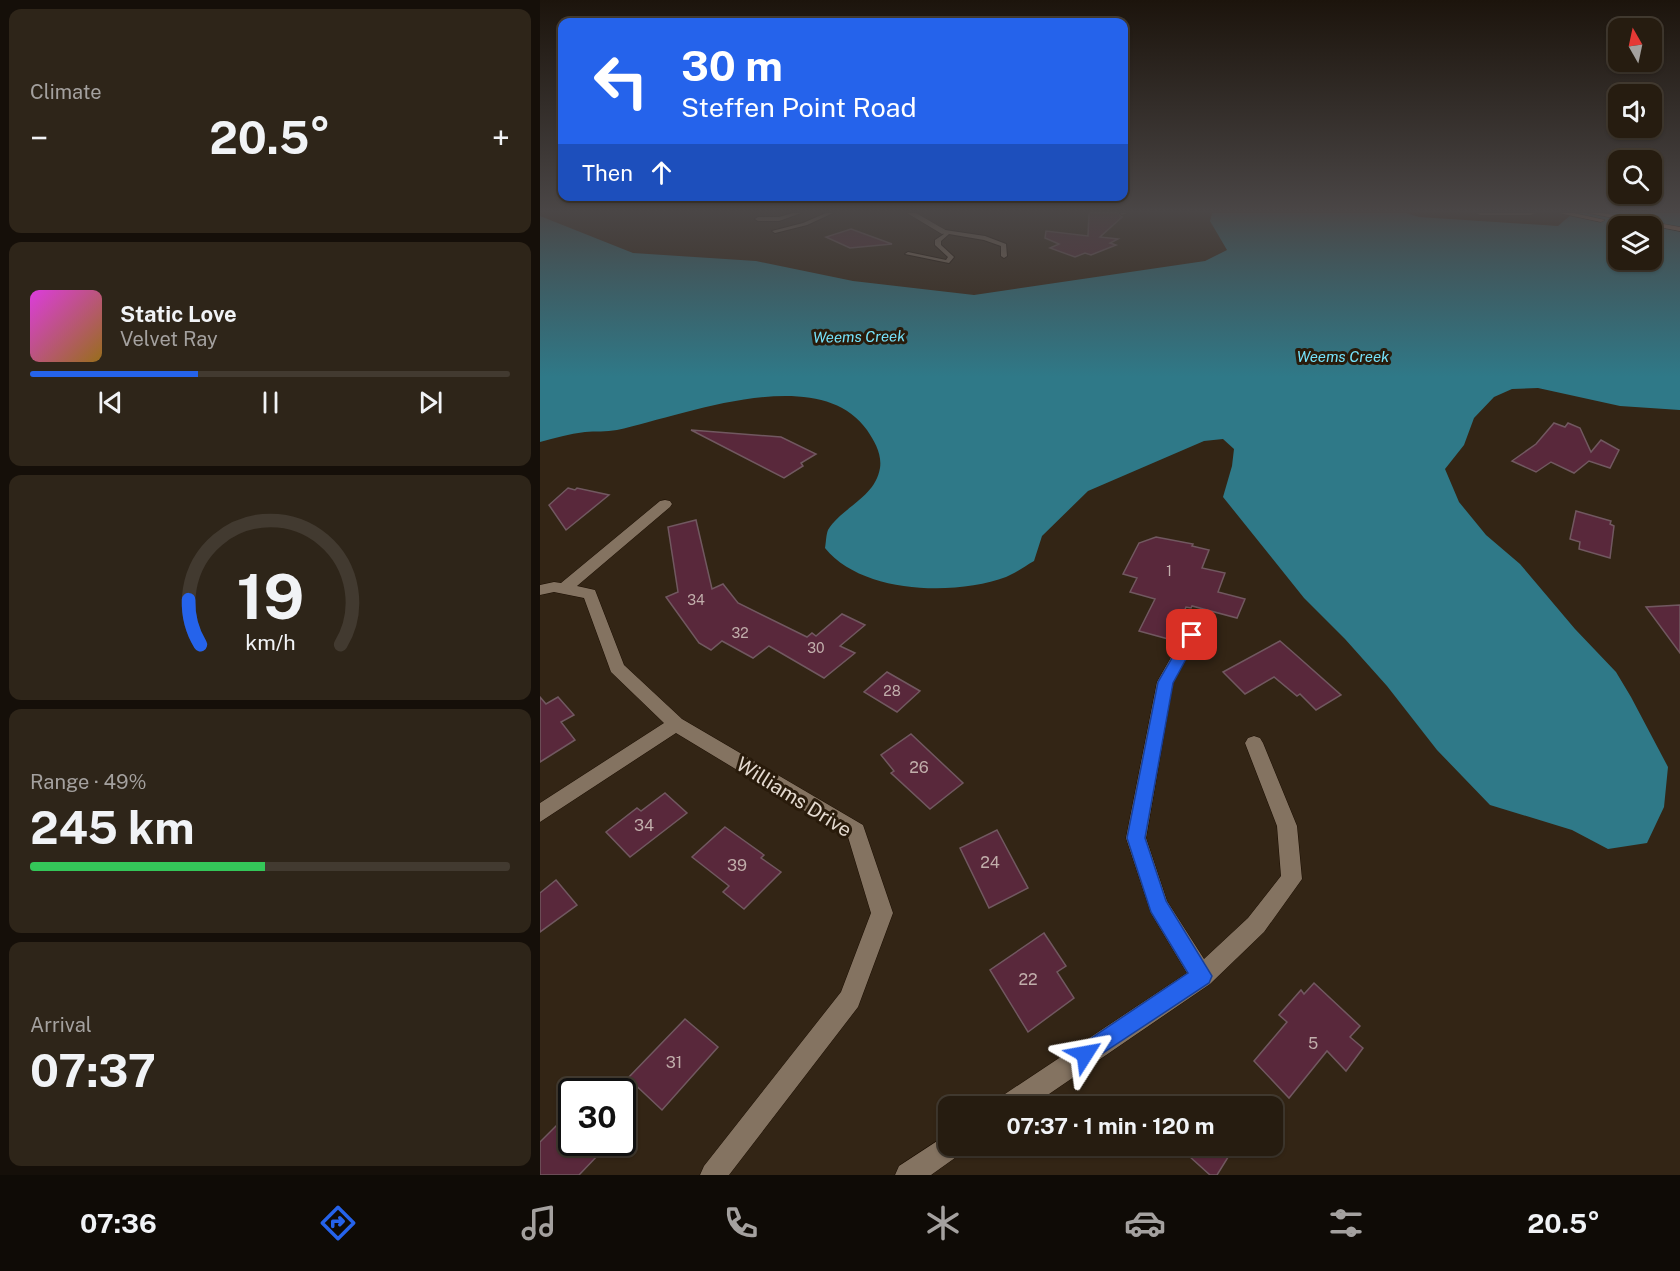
<!DOCTYPE html>
<html lang="en">
<head>
<meta charset="utf-8">
<style>
	body { margin:0; font-family:"Public Sans",sans-serif; background:#2e2519; color:#f1f3f6; height:100vh; display:flex; flex-direction:column; font-size:22px; white-space:nowrap }
	* { box-sizing:border-box; margin:0 }
	p { font-size:20px; color:#a4a19f }
	.icon { flex:none; width:33px; height:33px; fill:none; stroke:currentColor; stroke-width:2; stroke-linecap:round; stroke-linejoin:round }
	.map { position:relative; flex:1; overflow:hidden }
	.details { display:flex; flex-direction:column; gap:9px; padding:9px; background:#150f09; width:540px }
	.details>* { flex:none }
	.banner { position:absolute; left:18px; top:18px; width:570px; height:183px; border-radius:12px; box-shadow:0 2px 4px #0004,0 0 0 2px #423a30; background:#2563eb; color:#fff; overflow:hidden }
	.needle { width:39px; rotate:351deg }
	.controls { position:absolute; left:1068px; top:18px; display:grid; gap:12px }
	.controls a { display:grid; place-items:center; width:54px; height:54px; border-radius:12px; background:#261c10; box-shadow:0 2px 4px #0004,0 0 0 2px #423a30; font-size:30px }
	.speed { position:absolute; left:18px; top:1078px; display:flex; gap:12px; font-size:30px; font-weight:700; text-align:center }
	.speed>* { display:grid; place-content:center; width:78px; height:78px; border-radius:50%; background:#261c10; box-shadow:0 2px 4px #0004,0 0 0 2px #423a30; line-height:1 }
	.speed .limit { border:3px solid #111; border-radius:9px; background:#fff; color:#111 }
	.pin { position:absolute; display:grid; place-items:center; width:51px; height:51px; color:#fff; margin:-26px; border-radius:12px; box-shadow:0 3px 9px #0006 }
	.me { position:absolute; width:66px; margin:-33px; rotate:56deg; stroke-linejoin:round; filter:drop-shadow(0 0 4px #0008) }
	.turn { display:flex; align-items:center; gap:21px; height:126px; padding:0 24px; font-size:27px }
	.turn .icon { width:78px; height:78px; stroke-width:2.5 }
	.turn b { display:block; font-size:42px; line-height:51px }
	.then { display:flex; align-items:center; height:57px; padding:0 24px; background:#0003; gap:12px; font-size:22px }
	.big { font-size:45px; font-weight:700; line-height:1.1 }
	.details .card { flex:1; display:flex; flex-direction:column; justify-content:center; gap:9px; min-width:0; padding:0 21px; border-radius:12px; background:#2e2519 }
	.details .dial { align-items:center; gap:0 }
	.dial svg { height:156px; overflow:visible; fill:none; stroke:#423a30; stroke-width:7; stroke-linecap:round; text-anchor:middle }
	.dial text { fill:#f1f3f6; stroke:none }
	.song { display:flex; align-items:center; gap:18px }
	.cover { width:72px; height:72px; border-radius:9px; background:linear-gradient(135deg,hsl(300 70% 55%),hsl(40 70% 35%)) }
	.played { height:6px; border-radius:3px; background:linear-gradient(90deg,#2563eb 35%,#423a30 35%) }
	.keys { display:flex; justify-content:space-around; direction:ltr }
	.heat { display:flex; justify-content:space-between; align-items:center; font-size:33px; direction:ltr }
	.charge { height:9px; border-radius:4px; background:linear-gradient(90deg,#34c759 49%,#423a30 0) }
	.trip { position:absolute; left:398px; top:1096px; width:345px; height:60px; border-radius:12px; background:#261c10; box-shadow:0 2px 4px #0004,0 0 0 2px #423a30; font-weight:700; line-height:60px; text-align:center }
	.menu { display:flex; height:96px; justify-content:space-around; align-items:center; background:#0f0b06; color:#a4a19f }
	.menu .icon { width:42px; height:42px }
	.menu .on { color:#2563eb }
	.menu b { font-size:27px; color:#f1f3f6 }
	main { display:flex; flex:1; min-height:0 }
	.map>svg:first-child { display:block }
	.water { fill:#2f7988; fill-rule:evenodd }
	.building { fill:#59283b; stroke:#715860; stroke-width:1.5 }
	.lines { fill:none; stroke-linecap:round; stroke-linejoin:round }
	.service-casing { stroke:#1a0d01; stroke-width:2 }
	.minor-casing { stroke:#1a0d01; stroke-width:1 }
	.primary-casing { stroke:#1a0d01; stroke-width:1 }
	.service { fill:#847361; fill-rule:evenodd }
	.minor { fill:#847361; fill-rule:evenodd }
	.primary { fill:#bb876b; fill-rule:evenodd }
	.route { fill:#2563eb; stroke:#184099; stroke-width:1.5 }
	.labels { text-anchor:middle; stroke-width:6; stroke-linejoin:round; paint-order:stroke }
	.number-label { font-size:14px; fill:#c1aeab }
	.far-water-label { font-size:15px; font-style:italic; fill:#76e3fb; stroke:#291b0b }
	.near-number-label { font-size:16px; fill:#c1aeab }
	.near-street-label { font-size:20px; fill:#e4dad0; stroke:#291b0b }
</style>
</head>
<body>
<main>
<section class="details">
<div class="card"><p>Climate</p>
<div class="heat"><a>−</a><b class="big">20.5°</b><a>+</a></div>
</div>
<div class="card">
<div class="song"><i class="cover"></i><div><b>Static Love</b><p>Velvet Ray</p></div></div>
<div class="played"></div>
<div class="keys"><svg class="icon" aria-label="previous" viewBox="0 0 24 24"><path d="M18 5L8 12l10 7zM5 5v14"/></svg><svg class="icon" aria-label="pause" viewBox="0 0 24 24"><path d="M8 5v14M16 5v14"/></svg><svg class="icon" aria-label="next" viewBox="0 0 24 24"><path d="M6 5l10 7-10 7zM19 5v14"/></svg></div>
</div>
<div class="card dial"><svg viewBox="0 0 100 80">
<path d="M14 69A42 42 0 1 1 86 69"/>
<path d="M14 69A42 42 0 0 1 8 46" stroke="#2563eb"/>
<text x="50" y="56" font-size="32" font-weight="700">19</text>
<text x="50" y="72" font-size="11">km/h</text>
</svg></div>
<div class="card"><p>Range · 49%</p><b class="big">245 km</b><div class="charge"></div></div>
<div class="card"><p>Arrival</p><b class="big">07:37</b></div>
</section>
<div class="map">
<svg width="1140" height="1175" viewBox="0 0 1140 1175">
	<rect width="100%" height="100%" fill="#332515"/>
	<path class="water" d="M 672,213 L 866,213 L 879,217 L 1018,226 L 1033,213 L 1140,213 L 1140,410 L 1080,406 L 998,388 L 972,389 L 954,397 L 934,418 L 924,445 L 905,469 L 919,502 L 946,535 L 980,564 L 1035,629 L 1076,672 L 1091,697 L 1128,767 L 1124,807 L 1107,843 L 1068,849 L 1032,830 L 950,805 L 897,750 L 847,686 L 805,639 L 764,598 L 683,497 L 692,466 L 694,449 L 683,439 L 664,441 L 548,491 L 502,536 L 494,561 C 485,566 476,573 466,577 C 415,596 322,594 285,548 C 286,543 286,535 288,530 C 302,507 335,498 340,468 C 342,454 335,442 327,430 C 278,361 142,416 77,430 C 66,432 55,431 45,432 C 29,434 15,438 0,442 L 0,216 L 93,253 L 216,261 L 313,281 L 434,295 L 665,261 L 687,250 L 670,221 ZM 1078,226 L 1112,226 L 1112,260 L 1078,260 Z"/>
	<g class="building">
		<path d="M 549,213 L 578,213 L 582,217 L 560,237 L 578,239 L 570,243 L 576,245 L 551,255 L 545,253 L 535,257 L 510,248 L 519,244 L 505,238 L 506,231 L 548,236 Z"/>
		<path d="M 311,229 L 352,244 L 310,248 L 286,237 Z"/>
		<path d="M 1014,423 L 1025,427 L 1028,423 L 1040,428 L 1051,452 L 1061,440 L 1079,450 L 1070,468 L 1049,461 L 1034,473 L 1011,462 L 996,472 L 972,461 L 996,444 Z"/>
		<path d="M 151,430 L 241,437 L 276,454 L 261,463 L 263,466 L 244,478 Z"/>
		<path d="M 28,488 L 35,490 L 37,488 L 69,495 L 26,530 L 9,505 Z"/>
		<path d="M 1036,511 L 1071,521 L 1070,524 L 1074,526 L 1070,558 L 1039,549 L 1040,542 L 1030,539 Z"/>
		<path d="M 156,520 L 172,589 L 183,584 L 198,603 L 267,637 L 272,633 L 276,636 L 302,614 L 325,625 L 300,646 L 315,653 L 284,678 L 229,646 L 213,658 L 182,641 L 171,650 L 159,643 L 126,597 L 138,592 L 128,527 Z"/>
		<path d="M 616,537 L 653,544 L 652,546 L 669,550 L 662,568 L 685,573 L 678,592 L 705,599 L 697,618 L 652,606 L 651,608 L 646,607 L 632,640 L 599,631 L 615,599 L 590,592 L 597,578 L 583,574 L 599,543 Z"/>
		<path d="M 1140,605 L 1140,653 L 1106,607 Z"/>
		<path d="M 740,641 L 756,655 L 801,695 L 776,710 L 760,694 L 757,696 L 734,677 L 705,694 L 683,672 Z"/>
		<path d="M 347,672 L 380,691 L 357,712 L 324,692 Z"/>
		<path d="M 0,697 L 6,704 L 18,697 L 34,715 L 21,722 L 35,740 L 0,762 Z"/>
		<path d="M 371,734 L 423,783 L 390,809 L 351,773 L 354,771 L 341,755 Z"/>
		<path d="M 125,793 L 147,813 L 90,857 L 66,832 L 97,808 L 101,811 Z"/>
		<path d="M 185,827 L 224,855 L 221,858 L 241,872 L 204,909 L 183,892 L 189,886 L 152,857 Z"/>
		<path d="M 457,830 L 488,888 L 449,908 L 420,848 Z"/>
		<path d="M 16,880 L 37,905 L 0,932 L 0,893 Z"/>
		<path d="M 504,933 L 526,966 L 517,972 L 534,998 L 488,1032 L 450,970 Z"/>
		<path d="M 774,983 L 820,1026 L 810,1037 L 823,1048 L 806,1071 L 787,1051 L 749,1098 L 714,1061 L 747,1022 L 739,1015 L 761,990 L 764,994 Z"/>
		<path d="M 145,1019 L 178,1047 L 122,1110 L 88,1078 Z"/>
		<path d="M 32,1110 L 32,1143 L 51,1143 L 60,1153 L 39,1175 L 0,1175 L 0,1142 Z"/>
		<path d="M 638,1146 L 695,1146 L 677,1175 L 670,1175 Z"/>
	</g>
	<g class="lines">
		<defs>
			<g id="service">
				<path d="M 253,213 L 261,213 L 239,221 L 218,221 L 215,219 L 218,217 L 239,217 Z"/>
				<path d="M 286,213 L 293,213 L 267,225 L 235,233 L 232,231 L 263,223 Z"/>
				<path d="M 580,213 L 587,213 L 582,215 Z"/>
				<path d="M 405,230 L 445,236 L 466,244 L 467,256 L 464,258 L 461,256 L 461,246 L 444,240 L 409,234 L 401,241 L 401,245 L 414,257 L 409,263 L 365,254 L 368,252 L 406,260 L 408,257 L 395,245 L 395,240 L 404,234 L 402,232 Z"/>
			</g>
			<g id="minor">
				<path d="M 367,213 L 376,213 L 409,232 L 402,234 Z"/>
				<path d="M 936,213 L 995,213 L 991,215 L 940,215 Z"/>
				<path d="M 125,500 L 130,501 L 132,504 L 130,507 L 37,586 L 55,590 L 84,665 L 142,719 L 323,825 L 353,913 L 321,999 L 318,1007 L 189,1175 L 160,1175 L 164,1166 L 301,992 L 331,913 L 308,837 L 136,733 L 0,822 L 0,803 L 124,723 L 71,672 L 44,598 L 14,592 L 0,595 L 0,585 L 14,582 L 21,583 L 120,501 Z"/>
				<path d="M 652,629 L 658,631 L 660,635 L 633,682 L 606,838 L 627,901 L 664,959 L 708,918 L 741,876 L 737,826 L 705,743 L 708,738 L 714,736 L 720,738 L 723,743 L 757,826 L 762,879 L 724,932 L 670,984 L 490,1107 L 455,1107 L 459,1098 L 647,973 L 611,913 L 586,838 L 617,682 L 646,631 Z"/>
				<path d="M 408,1134 L 408,1146 L 423,1146 L 419,1155 L 391,1175 L 355,1175 L 359,1166 Z"/>
			</g>
			<g id="primary">
				<path d="M 1019,213 L 1034,213 L 1065,220 L 1061,222 Z"/>
				<path d="M 1048,213 L 1063,213 L 1140,227 L 1140,231 Z"/>
			</g>
		</defs>
		<use href="#service" class="service-casing"/>
		<use href="#minor" class="minor-casing"/>
		<use href="#primary" class="primary-casing"/>
		<use href="#service" class="service"/>
		<use href="#minor" class="minor"/>
		<use href="#primary" class="primary"/>
	</g>
	<linearGradient id="sky" x2="0" y2="1"><stop stop-color="#1c140c"/><stop offset="0.56" stop-color="#4a4646"/><stop offset="1" stop-color="#4a4646" stop-opacity="0"/></linearGradient>
	<rect width="1140" height="377" fill="url(#sky)"/>
	<path class="route" d="M 652,630 L 659,635 L 633,683 L 605,838 L 626,901 L 672,976 L 669,983 L 545,1065 L 538,1062 L 534,1054 L 538,1047 L 648,973 L 611,912 L 587,838 L 618,682 L 647,632 Z"/>
	<g class="labels">
		<g class="number-label">
			<text x="629" y="576">1</text>
			<text x="156" y="605">34</text>
			<text x="200" y="638">32</text>
			<text x="276" y="653">30</text>
			<text x="352" y="696">28</text>
		</g>
		<g class="far-water-label">
			<text transform="translate(319 337) rotate(-1)" y="5">Weems Creek</text>
			<text x="803" y="362">Weems Creek</text>
		</g>
		<g class="near-number-label">
			<text x="379" y="773">26</text>
			<text x="104" y="831">34</text>
			<text x="450" y="868">24</text>
			<text x="197" y="871">39</text>
			<text x="488" y="985">22</text>
			<text x="773" y="1049">5</text>
			<text x="134" y="1068">31</text>
		</g>
		<g class="near-street-label">
			<text transform="translate(254 797) rotate(32)" y="7">Williams Drive</text>
		</g>
	</g>
</svg>
<div class="controls">
<a><svg class="needle" viewBox="-14 -14 28 28"><path d="M0-13l5 13h-10z" fill="#e53935"/><path d="M0 13l5-13h-10z" fill="#a4a19f"/></svg></a>
<a><svg class="icon" aria-label="sound" viewBox="0 0 24 24"><path d="M4 9h4l5-4v14l-5-4H4zM17 9q2 3 0 6"/></svg></a>
<a><svg class="icon" aria-label="search" viewBox="0 0 24 24"><circle cx="10" cy="10" r="6"/><path d="M15 15l6 6"/></svg></a>
<a><svg class="icon" aria-label="layers" viewBox="0 0 24 24"><path d="M12 4l9 5-9 5-9-5zM3 14l9 5 9-5"/></svg></a>
</div>
<div class="speed"><div class="limit">30</div></div>
<div class="pin" style="left:652px;top:635px;background:#d93025"><svg class="icon" aria-label="arrive" viewBox="0 0 24 24"><path d="M6 21V4h12l-3 4 3 4H6"/></svg></div>
<svg class="me" style="left:545px;top:1054px" viewBox="-20 -20 40 40"><path d="M0-17L14 15 0 8-14 15z" fill="#2563eb" stroke="#fff" stroke-width="4"/></svg>
<div class="trip">07:37 · 1 min · 120 m</div>
<div class="banner">
<div class="turn"><svg class="icon" aria-label="left" viewBox="0 0 24 24"><path d="M17 20v-9H6M10 6l-5 5 5 5"/></svg><div><b>30 m</b>Steffen Point Road</div></div>
<div class="then">Then<svg class="icon" aria-label="ahead" viewBox="0 0 24 24"><path d="M12 20V5M6 11l6-6 6 6"/></svg></div>
</div>
</div>
</main>
<nav class="menu">
<b>07:36</b>
<svg class="icon on" aria-label="directions" viewBox="0 0 24 24"><path d="M12 3l9 9-9 9-9-9zM9 14v-3h6M13 9l2 2-2 2"/></svg>
<svg class="icon" aria-label="music" viewBox="0 0 24 24"><path d="M9 18V5l10-2v13"/><circle cx="6" cy="18" r="3"/><circle cx="16" cy="16" r="3"/></svg>
<svg class="icon" aria-label="phone" viewBox="0 0 24 24"><path d="M5 4h4l2 5-3 2q2 4 5 5l2-3 5 2v4C11 20 4 13 5 4z"/></svg>
<svg class="icon" aria-label="climate" viewBox="0 0 24 24"><path d="M12 3v18M4 7l16 10M4 17L20 7"/></svg>
<svg class="icon" aria-label="car" viewBox="0 0 24 24"><path d="M5 17H2v-5l4-1 3-4h7l3 4 3 1v5h-3M9 17h6M6 11h13"/><circle cx="7" cy="17" r="2"/><circle cx="17" cy="17" r="2"/></svg>
<svg class="icon" aria-label="filters" viewBox="0 0 24 24"><path d="M4 7h16M4 17h16"/><circle cx="9" cy="7" r="2"/><circle cx="15" cy="17" r="2"/></svg>
<b>20.5°</b>
</nav>
</body>
</html>
